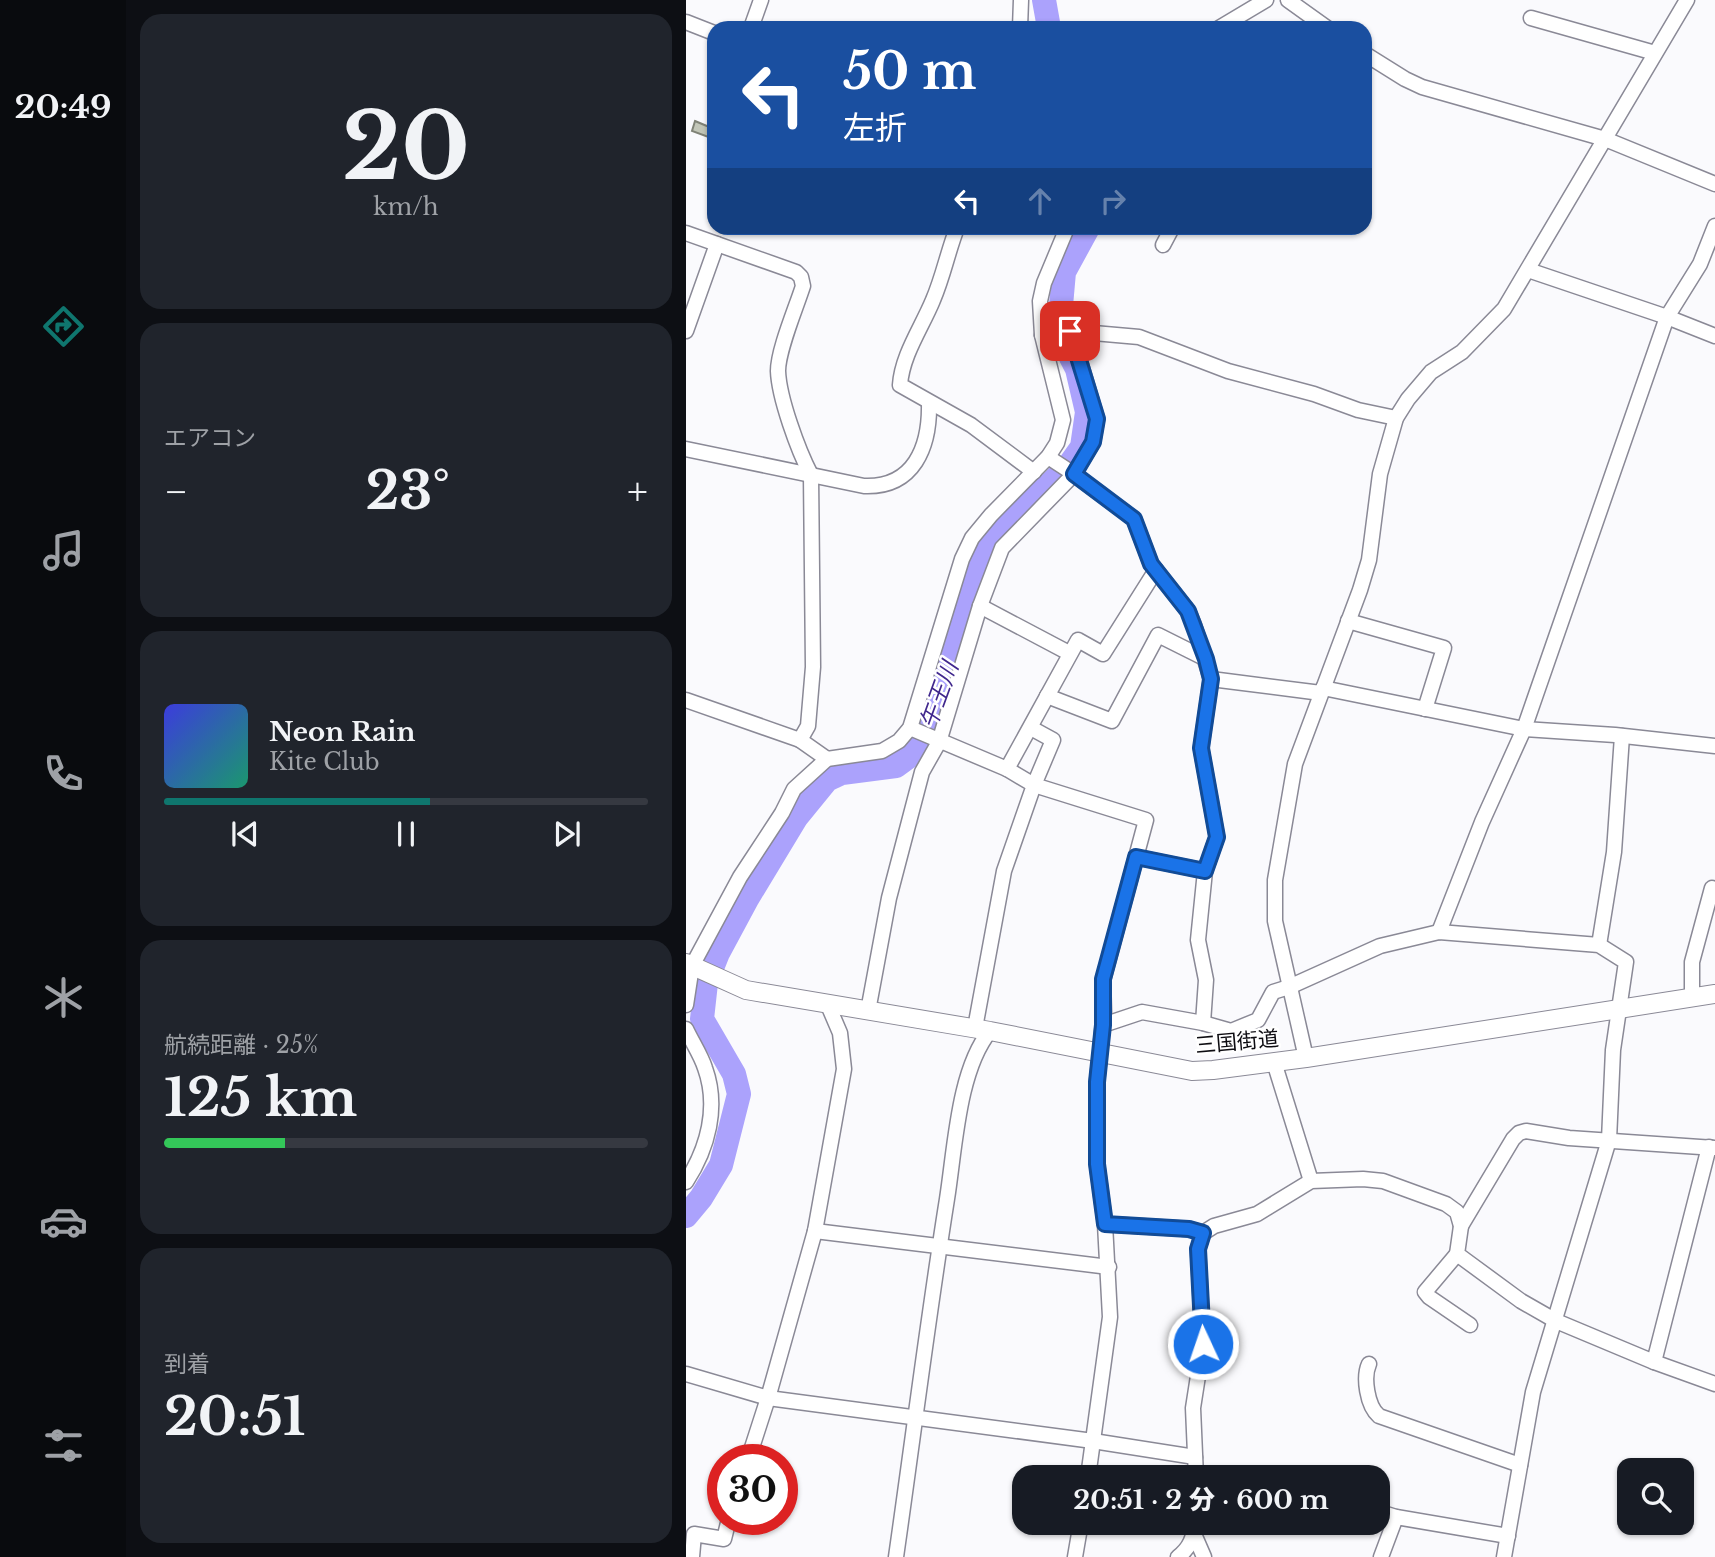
<!DOCTYPE html>
<html lang="ja">
<head>
<meta charset="utf-8">
<style>
	body { margin:0; font-family:"Libre Baskerville","Noto Sans JP",serif; background:#20242c; color:#f1f3f6; height:100vh; display:flex; flex-direction:column; font-size:26px; white-space:nowrap }
	* { box-sizing:border-box; margin:0 }
	p { font-size:23px; color:#9ea1a6 }
	.icon { flex:none; width:38px; height:38px; fill:none; stroke:currentColor; stroke-width:2; stroke-linecap:round; stroke-linejoin:round }
	.map { position:relative; flex:1; overflow:hidden }
	.side { display:flex; flex-direction:column; gap:14px; padding:14px; background:#0d0f14; width:560px }
	.side>* { flex:none }
	.banner { position:absolute; left:21px; top:21px; width:665px; height:214px; border-radius:21px; box-shadow:0 2px 5px #0004; background:#1a4fa0; color:#fff; overflow:hidden }
	.fabs { position:absolute; left:931px; top:1458px; display:grid; gap:14px }
	.fabs a { display:grid; place-items:center; width:77px; height:77px; border-radius:14px; background:#171b24; box-shadow:0 2px 5px #0004; font-size:35px }
	.speed { position:absolute; left:21px; top:1444px; display:flex; gap:14px; font-size:35px; font-weight:700; text-align:center }
	.speed>* { display:grid; place-content:center; width:91px; height:91px; border-radius:50%; background:#171b24; box-shadow:0 2px 5px #0004; line-height:1 }
	.speed .limit { border:10px solid #d22; background:#fff; color:#111 }
	.pin { position:absolute; display:grid; place-items:center; width:60px; height:60px; color:#fff; margin:-30px; border-radius:14px; box-shadow:0 4px 10px #0006 }
	.me { position:absolute; width:77px; margin:-38px; rotate:357deg; stroke-linejoin:round; filter:drop-shadow(0 0 5px #0008) }
	.turn { display:flex; align-items:center; gap:24px; height:147px; padding:0 21px; font-size:32px }
	.turn .icon { width:91px; height:91px; stroke-width:2.5 }
	.turn b { display:block; font-size:49px; line-height:60px }
	.lanes { display:flex; align-items:center; height:66px; padding:0 21px; background:#0003; justify-content:center; gap:35px; direction:ltr }
	.lanes .off { opacity:.35 }
	.big { font-size:52px; font-weight:800; line-height:1.1 }
	.side .tile { flex:1; display:flex; flex-direction:column; justify-content:center; gap:10px; min-width:0; padding:0 24px; border-radius:21px; background:#20242c }
	.side .dial { align-items:center; gap:0 }
	.dial b { font-size:91px; line-height:1 }
	.song { display:flex; align-items:center; gap:21px }
	.cover { width:84px; height:84px; border-radius:10px; background:linear-gradient(135deg,hsl(240 70% 55%),hsl(160 70% 35%)) }
	.played { height:7px; border-radius:4px; background:linear-gradient(90deg,#0f766e 55%,#363941 55%) }
	.keys { display:flex; justify-content:space-around; direction:ltr }
	.heat { display:flex; justify-content:space-between; align-items:center; font-size:38px; direction:ltr }
	.charge { height:10px; border-radius:5px; background:linear-gradient(90deg,#34c759 25%,#363941 0) }
	.trip { position:absolute; left:326px; top:1465px; width:378px; height:70px; border-radius:21px; background:#171b24; box-shadow:0 2px 5px #0004; font-weight:800; line-height:70px; text-align:center }
	main { display:flex; flex:1; min-height:0 }
	.menu { display:flex; flex-direction:column; width:126px; justify-content:space-around; align-items:center; background:#090b0e; color:#9ea1a6 }
	.menu .icon { width:49px; height:49px }
	.menu .selected { color:#0f766e }
	.menu b { font-size:32px; color:#f1f3f6 }
	.map>svg:first-child { display:block }
	.lines { fill:none; stroke-linecap:round; stroke-linejoin:round }
	.river { stroke:#aba2fc; stroke-width:24 }
	.building { fill:#c2c6b8; stroke:#7f8276; stroke-width:2 }
	.minor-casing { stroke:#8a8996; stroke-width:17 }
	.tertiary-casing { stroke:#8a8996; stroke-width:20 }
	.minor { stroke:#fff; stroke-width:14 }
	.tertiary { stroke:#fff; stroke-width:18 }
	.route-casing { stroke:#114b97; stroke-width:18 }
	.route { stroke:#1a73e8; stroke-width:12 }
	.labels { text-anchor:middle; stroke-width:5; stroke-linejoin:round; paint-order:stroke }
	.street-label { font-size:21px; fill:#0d0c11; stroke:#fff }
	.water-label { font-size:23px; font-style:italic; fill:#40278d; stroke:#fff }
</style>
</head>
<body>
<main>
<nav class="menu">
<b>20:49</b>
<svg class="icon selected" aria-label="directions" viewBox="0 0 24 24"><path d="M12 3l9 9-9 9-9-9zM9 14v-3h6M13 9l2 2-2 2"/></svg>
<svg class="icon" aria-label="music" viewBox="0 0 24 24"><path d="M9 18V5l10-2v13"/><circle cx="6" cy="18" r="3"/><circle cx="16" cy="16" r="3"/></svg>
<svg class="icon" aria-label="phone" viewBox="0 0 24 24"><path d="M5 4h4l2 5-3 2q2 4 5 5l2-3 5 2v4C11 20 4 13 5 4z"/></svg>
<svg class="icon" aria-label="climate" viewBox="0 0 24 24"><path d="M12 3v18M4 7l16 10M4 17L20 7"/></svg>
<svg class="icon" aria-label="car" viewBox="0 0 24 24"><path d="M5 17H2v-5l4-1 3-4h7l3 4 3 1v5h-3M9 17h6M6 11h13"/><circle cx="7" cy="17" r="2"/><circle cx="17" cy="17" r="2"/></svg>
<svg class="icon" aria-label="filters" viewBox="0 0 24 24"><path d="M4 7h16M4 17h16"/><circle cx="9" cy="7" r="2"/><circle cx="15" cy="17" r="2"/></svg>
</nav>
<section class="side">
<div class="tile dial"><b>20</b><p>km/h</p></div>
<div class="tile"><p>エアコン</p>
<div class="heat"><a>−</a><b class="big">23°</b><a>+</a></div>
</div>
<div class="tile">
<div class="song"><i class="cover"></i><div><b>Neon Rain</b><p>Kite Club</p></div></div>
<div class="played"></div>
<div class="keys"><svg class="icon" aria-label="previous" viewBox="0 0 24 24"><path d="M18 5L8 12l10 7zM5 5v14"/></svg><svg class="icon" aria-label="pause" viewBox="0 0 24 24"><path d="M8 5v14M16 5v14"/></svg><svg class="icon" aria-label="next" viewBox="0 0 24 24"><path d="M6 5l10 7-10 7zM19 5v14"/></svg></div>
</div>
<div class="tile"><p>航続距離 · 25%</p><b class="big">125 km</b><div class="charge"></div></div>
<div class="tile"><p>到着</p><b class="big">20:51</b></div>
</section>
<div class="map">
<svg width="1029" height="1557" viewBox="0 0 1029 1557">
	<rect width="100%" height="100%" fill="#fafafd"/>
	<g class="lines">
		<g class="river">
			<path d="M 358,0 L 363,28"/>
			<path d="M 0,1216 L 15,1198 L 35,1165 L 53,1094 L 48,1074 L 16,1019 L 20,983 L 32,953 L 61,899 L 110,818 L 141,780 L 156,773 L 210,766 L 232,750 L 249,715 L 298,553 L 328,517 L 381,468 L 396,447 L 401,412 L 391,369 L 375,338 L 374,317 L 378,272 L 402,228"/>
		</g>
	</g>
	<path class="building" d="M 9,121 L 28,129 L 28,139 L 6,131 Z"/>
	<g class="lines">
		<defs>
			<g id="minor">
				<path d="M 602,0 L 641,28"/>
				<path d="M 845,18 L 969,53"/>
				<path d="M 0,22 L 28,33"/>
				<path d="M 65,28 L 75,0"/>
				<path d="M 334,28 L 335,0"/>
				<path d="M 533,28 L 580,0"/>
				<path d="M 679,54 L 719,79 L 736,87 L 919,139 L 1029,184"/>
				<path d="M 271,228 C 262,251 257,277 247,300 C 236,327 216,355 214,385 L 285,425 L 348,472"/>
				<path d="M 0,233 L 110,272 L 115,277 L 117,286 C 110,308 92,350 92,371 C 93,398 112,450 125,475 L 127,667 L 122,726 L 114,740 L 0,700"/>
				<path d="M 477,245 L 486,228"/>
				<path d="M 842,270 L 981,317 L 1029,336"/>
				<path d="M 0,331 L 31,244"/>
				<path d="M 356,335 L 385,331 L 453,337 L 542,371 L 628,394 L 672,410 L 710,418"/>
				<path d="M 0,449 L 178,486 C 228,488 244,447 243,403"/>
				<path d="M 362,457 L 388,474 L 448,519 L 465,564 L 502,611 L 508,625 L 525,679 L 635,693"/>
				<path d="M 294,606 L 383,653"/>
				<path d="M 662,621 L 758,648 L 739,709"/>
				<path d="M 637,688 L 838,729 L 929,735 L 1029,746"/>
				<path d="M 361,696 L 426,721 L 472,635 L 520,659"/>
				<path d="M 224,728 L 321,769 L 348,785 L 318,871 L 289,1028"/>
				<path d="M 345,728 L 367,740 L 348,785 L 460,820 L 417,980 L 418,1013 L 411,1082 L 411,1164 L 419,1224 L 424,1317 L 402,1477"/>
				<path d="M 114,740 L 141,759"/>
				<path d="M 321,769 L 392,640 L 417,654 L 470,570"/>
				<path d="M 450,857 L 519,871"/>
				<path d="M 753,932 L 796,822 L 838,729 L 981,317 L 1014,264 L 1029,226"/>
				<path d="M 913,945 L 928,852 L 936,736"/>
				<path d="M 1006,997 L 1006,962 L 1026,888"/>
				<path d="M 0,1005 L 6,966 L 54,877 L 96,813 L 108,789 L 141,759 L 196,751 L 213,741 L 224,728 L 276,559 L 286,538 L 305,515 L 362,457 L 371,443 L 377,420 L 356,335 L 354,301 L 358,283 L 381,228"/>
				<path d="M 182,1011 L 203,898 L 236,772 L 253,742 L 294,606 L 316,548 L 388,474 L 407,442 L 411,419 L 385,331"/>
				<path d="M 517,1023 L 520,980 L 512,940 L 519,871 L 531,837 L 515,748 L 525,679"/>
				<path d="M 417,1025 L 456,1012 L 517,1023 L 545,1031 L 572,1020 L 587,992 L 603,987 L 694,946 L 753,932 L 913,945 L 940,962 L 927,1050 L 923,1140 L 847,1392 L 818,1557"/>
				<path d="M 0,1029 C 6,1042 15,1055 19,1068 C 33,1107 22,1148 0,1182"/>
				<path d="M 620,1058 L 589,921 L 589,880 L 609,764 L 674,590 L 683,560 L 694,474 L 710,418 L 722,399 L 745,372 L 776,352 L 818,309 L 1001,0"/>
				<path d="M 588,1062 L 625,1181"/>
				<path d="M 419,1224 L 503,1229 L 517,1233"/>
				<path d="M 775,1226 L 827,1139 L 833,1133 L 840,1131 L 883,1138 L 1029,1148"/>
				<path d="M 129,1231 L 423,1267"/>
				<path d="M 771,1254 L 739,1292 L 743,1297 L 784,1325"/>
				<path d="M 968,1362 L 1023,1147"/>
				<path d="M 683,1364 C 677,1377 681,1406 693,1416 L 834,1465"/>
				<path d="M 0,1374 L 82,1398 L 407,1441 L 509,1457"/>
				<path d="M 62,1460 L 82,1398 L 129,1231 L 158,1069 L 154,1033 L 142,1005"/>
				<path d="M 510,1477 L 507,1408 L 517,1344 L 512,1249 L 517,1233 L 528,1226 L 571,1214 L 625,1181 L 677,1179 L 697,1181 L 760,1204 L 771,1212 L 775,1226 L 771,1254 L 835,1301 L 870,1321 L 968,1362 L 1029,1384"/>
				<path d="M 691,1511 L 710,1517 L 822,1536"/>
				<path d="M 508,1534 L 518,1557"/>
				<path d="M 6,1557 L 8,1534 L 38,1539 L 43,1519"/>
				<path d="M 210,1557 C 227,1438 242,1318 261,1199 C 269,1149 272,1070 304,1031"/>
				<path d="M 389,1557 L 395,1522"/>
				<path d="M 492,1557 C 504,1548 508,1537 509,1522"/>
				<path d="M 695,1557 L 710,1517"/>
			</g>
			<path id="tertiary" d="M 0,963 L 60,990 L 304,1031 L 506,1071 L 527,1070 L 620,1058 L 1029,994"/>
		</defs>
		<use href="#minor" class="minor-casing"/>
		<use href="#tertiary" class="tertiary-casing"/>
		<use href="#minor" class="minor"/>
		<use href="#tertiary" class="tertiary"/>
	</g>
	<g class="lines">
		<defs>
			<path id="route" d="M 384,331 L 411,419 L 407,442 L 388,474 L 448,519 L 465,564 L 502,611 L 520,659 L 525,679 L 515,748 L 531,837 L 519,871 L 450,857 L 417,979 L 417,1025 L 411,1082 L 411,1164 L 419,1224 L 503,1229 L 517,1233 L 512,1249 L 517,1344"/>
		</defs>
		<use href="#route" class="route-casing"/>
		<use href="#route" class="route"/>
	</g>
	<g class="labels">
		<g class="street-label">
			<text transform="translate(551 1042) rotate(-5)" y="7">三国街道</text>
		</g>
		<g class="water-label">
			<text transform="translate(253 695) rotate(-70)" y="8">午王川</text>
		</g>
	</g>
</svg>
<div class="fabs">
<a><svg class="icon" aria-label="search" viewBox="0 0 24 24"><circle cx="10" cy="10" r="6"/><path d="M15 15l6 6"/></svg></a>
</div>
<div class="speed"><div class="limit">30</div></div>
<div class="pin" style="left:384px;top:331px;background:#d93025"><svg class="icon" aria-label="arrive" viewBox="0 0 24 24"><path d="M6 21V4h12l-3 4 3 4H6"/></svg></div>
<svg class="me" style="left:517px;top:1344px" viewBox="-20 -20 40 40"><circle r="17" fill="#1a73e8" stroke="#fff" stroke-width="3"/><path d="M0-11L8 9 0 5-8 9z" fill="#fff"/></svg>
<div class="trip">20:51 · 2 分 · 600 m</div>
<div class="banner">
<div class="turn"><svg class="icon" aria-label="left" viewBox="0 0 24 24"><path d="M17 20v-9H6M10 6l-5 5 5 5"/></svg><div><b>50 m</b>左折</div></div>
<div class="lanes"><svg class="icon" aria-label="left" viewBox="0 0 24 24"><path d="M17 20v-9H6M10 6l-5 5 5 5"/></svg><svg class="icon off" aria-label="ahead" viewBox="0 0 24 24"><path d="M12 20V5M6 11l6-6 6 6"/></svg><svg class="icon off" aria-label="right" viewBox="0 0 24 24"><path d="M7 20v-9h11M14 6l5 5-5 5"/></svg></div>
</div>
</div>
</main>
</body>
</html>
